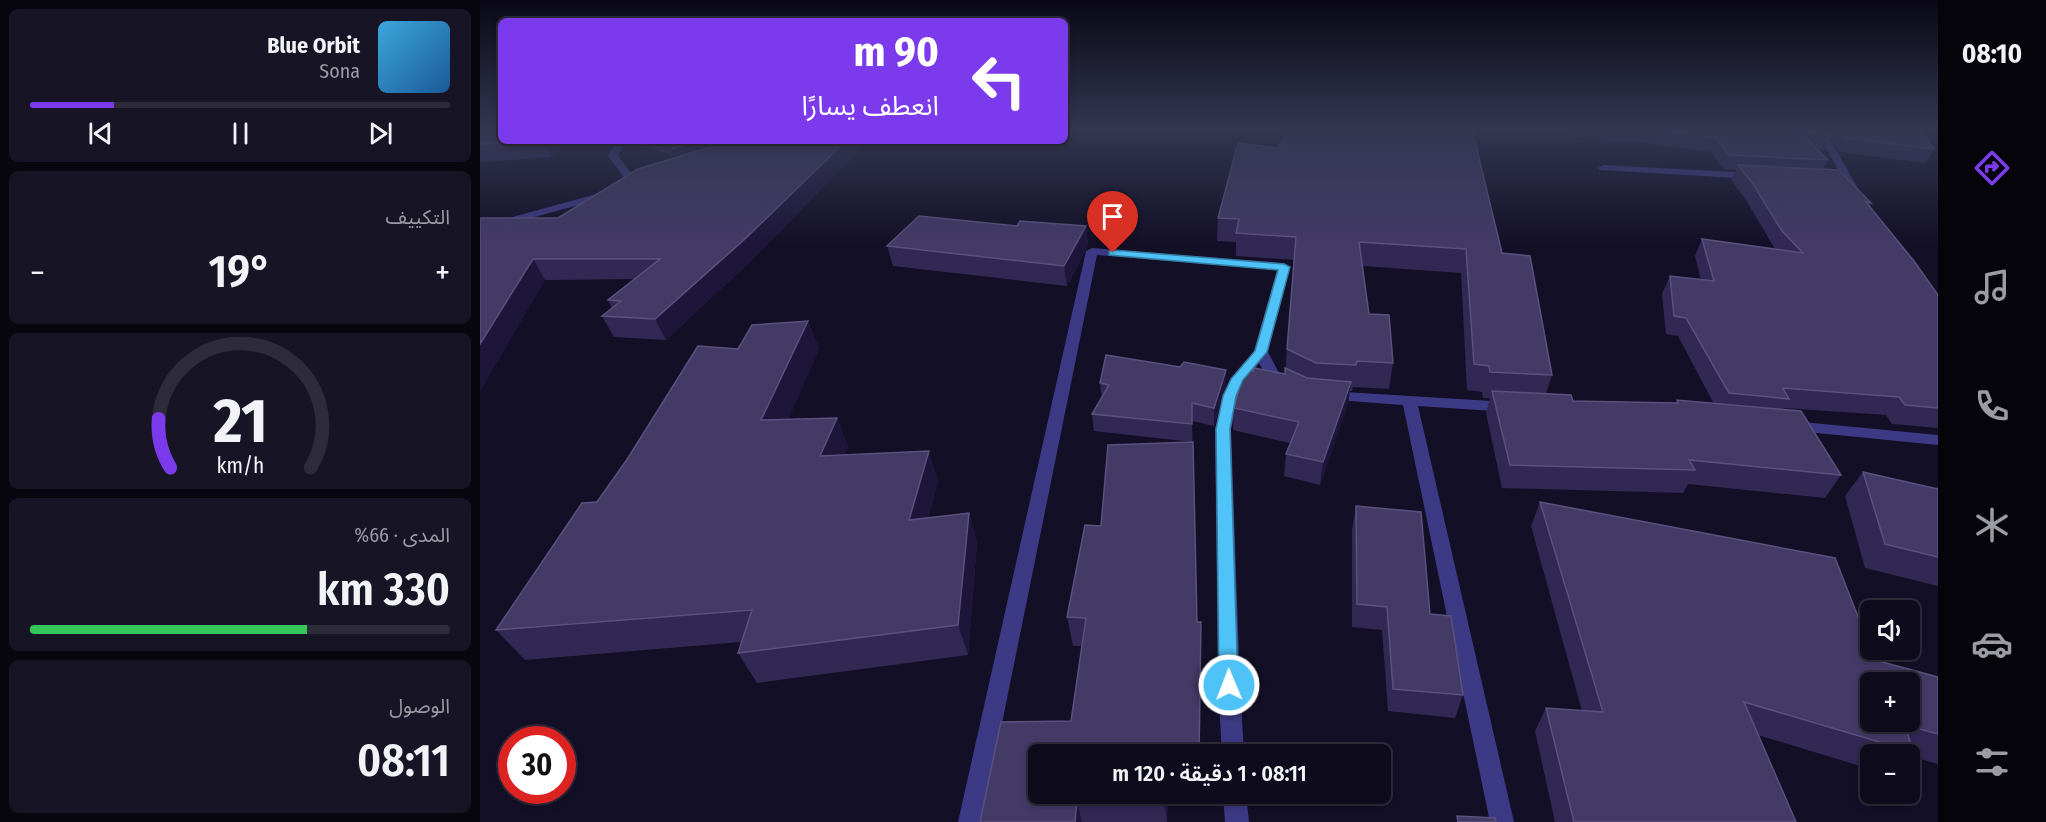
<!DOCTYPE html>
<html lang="ar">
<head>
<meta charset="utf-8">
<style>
	body { margin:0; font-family:"Fira Sans Condensed","Noto Sans Arabic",sans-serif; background:#171425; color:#f1f3f6; direction:rtl; height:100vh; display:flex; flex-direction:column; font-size:22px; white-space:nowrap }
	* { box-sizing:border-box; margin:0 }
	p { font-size:20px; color:#9b9ba3 }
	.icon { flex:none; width:33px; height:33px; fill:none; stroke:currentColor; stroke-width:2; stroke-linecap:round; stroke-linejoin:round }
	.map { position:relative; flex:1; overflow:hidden; direction:ltr }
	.side { display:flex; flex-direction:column; gap:9px; padding:9px; background:#08060f; width:480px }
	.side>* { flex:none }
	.guide { position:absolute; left:18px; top:18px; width:570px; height:126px; border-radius:9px; box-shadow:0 3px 9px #0003,0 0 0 2px #2e2b3b; direction:rtl; background:#7c3aed; color:#fff; overflow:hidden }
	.controls { position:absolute; left:1380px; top:600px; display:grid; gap:12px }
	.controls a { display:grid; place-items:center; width:60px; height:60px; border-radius:9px; background:#0e0b1c; box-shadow:0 3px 9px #0003,0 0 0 2px #2e2b3b; font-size:30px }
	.speed { position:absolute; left:18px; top:726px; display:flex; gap:12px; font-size:30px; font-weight:700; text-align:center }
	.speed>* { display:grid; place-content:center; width:78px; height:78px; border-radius:50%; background:#0e0b1c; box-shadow:0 3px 9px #0003,0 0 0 2px #2e2b3b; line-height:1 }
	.speed .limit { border:9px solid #d22; background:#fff; color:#111 }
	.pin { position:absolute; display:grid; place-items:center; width:51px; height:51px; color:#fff; margin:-62px -26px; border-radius:50% 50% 50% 0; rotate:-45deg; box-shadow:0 0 6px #0007 }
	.pin .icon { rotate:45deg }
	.me { position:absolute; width:66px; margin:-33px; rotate:359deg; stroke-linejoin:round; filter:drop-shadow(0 0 4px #0008) }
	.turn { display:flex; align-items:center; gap:21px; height:126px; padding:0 30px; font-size:27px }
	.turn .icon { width:78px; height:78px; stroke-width:2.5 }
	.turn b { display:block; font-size:42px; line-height:51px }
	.big { font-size:45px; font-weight:600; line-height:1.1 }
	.side .widget { flex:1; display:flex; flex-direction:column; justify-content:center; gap:9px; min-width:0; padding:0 21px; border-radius:9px; background:#171425 }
	.side .dial { align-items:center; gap:0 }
	.dial svg { height:156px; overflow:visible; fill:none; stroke:#2e2b3b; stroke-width:7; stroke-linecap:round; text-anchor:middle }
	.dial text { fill:#f1f3f6; stroke:none }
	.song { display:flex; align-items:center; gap:18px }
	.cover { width:72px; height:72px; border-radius:9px; background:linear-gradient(135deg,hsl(200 70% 55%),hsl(210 70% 35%)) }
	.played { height:6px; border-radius:3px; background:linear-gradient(90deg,#7c3aed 20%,#2e2b3b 20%) }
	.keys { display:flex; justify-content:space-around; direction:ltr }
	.heat { display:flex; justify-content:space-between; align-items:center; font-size:33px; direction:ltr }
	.charge { height:9px; border-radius:4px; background:linear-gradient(90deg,#34c759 66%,#2e2b3b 0) }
	.trip { position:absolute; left:548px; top:744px; width:363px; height:60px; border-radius:9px; background:#0e0b1c; box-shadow:0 3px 9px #0003,0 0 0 2px #2e2b3b; font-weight:600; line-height:60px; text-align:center; direction:rtl }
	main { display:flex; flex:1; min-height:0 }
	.tab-bar { display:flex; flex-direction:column; width:108px; justify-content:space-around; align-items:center; background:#06040b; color:#9b9ba3 }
	.tab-bar .icon { width:42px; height:42px }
	.tab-bar .on { color:#7c3aed }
	.tab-bar b { font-size:27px; color:#f1f3f6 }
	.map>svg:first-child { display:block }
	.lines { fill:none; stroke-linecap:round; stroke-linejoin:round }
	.minor { fill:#3d3a85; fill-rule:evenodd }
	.wall { fill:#312854 }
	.shaded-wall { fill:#1d163a }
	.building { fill:#433a66; stroke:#5a527e; stroke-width:1.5; fill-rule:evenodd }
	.route { fill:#4fc3f7; stroke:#337fa1; stroke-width:1.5 }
</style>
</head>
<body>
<main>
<nav class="tab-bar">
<b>08:10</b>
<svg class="icon on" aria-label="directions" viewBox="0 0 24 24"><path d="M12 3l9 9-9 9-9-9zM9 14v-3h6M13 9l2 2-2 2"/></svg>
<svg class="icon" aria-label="music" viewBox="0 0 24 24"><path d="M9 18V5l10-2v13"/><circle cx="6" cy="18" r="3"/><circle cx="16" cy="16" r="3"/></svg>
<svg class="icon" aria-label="phone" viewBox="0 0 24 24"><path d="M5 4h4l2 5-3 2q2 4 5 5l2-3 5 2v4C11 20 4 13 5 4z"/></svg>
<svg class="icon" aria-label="climate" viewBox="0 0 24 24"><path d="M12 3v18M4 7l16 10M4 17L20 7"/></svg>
<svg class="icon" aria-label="car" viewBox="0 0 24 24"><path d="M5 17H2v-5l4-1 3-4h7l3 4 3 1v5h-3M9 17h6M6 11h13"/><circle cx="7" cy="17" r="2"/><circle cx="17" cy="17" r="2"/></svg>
<svg class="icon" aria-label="filters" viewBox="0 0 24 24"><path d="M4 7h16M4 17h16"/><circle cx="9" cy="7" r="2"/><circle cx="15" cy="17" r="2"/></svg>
</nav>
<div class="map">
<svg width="1458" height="822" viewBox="0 0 1458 822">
	<rect width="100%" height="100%" fill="#130f26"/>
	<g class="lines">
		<g class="minor">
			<path d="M 1336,129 L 1344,129 L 1383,197 L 1382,199 L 1373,197 Z"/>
			<path d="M 136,141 L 146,141 L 138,156 L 161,186 L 160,188 L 152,188 L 128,156 Z"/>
			<path d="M 1123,165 L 1273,173 L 1278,176 L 1273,179 L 1120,170 L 1118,168 Z"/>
			<path d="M 124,192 L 128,193 L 128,197 L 0,232 L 0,226 Z"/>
			<path d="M 612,248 L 804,263 L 810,267 L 788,352 L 800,375 L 813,383 L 806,387 L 789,381 L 779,363 L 762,387 L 751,429 L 760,685 L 764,754 L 742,754 L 738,685 L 735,429 L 748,387 L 774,351 L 797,270 L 617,255 L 502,822 L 478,822 L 606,251 Z"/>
			<path d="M 848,391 L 1028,402 L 1035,407 L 1028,412 L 938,406 L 1034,822 L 1010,822 L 923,405 L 843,399 L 841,396 L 843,393 Z"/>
			<path d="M 1312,421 L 1458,435 L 1458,445 L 1307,430 L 1304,426 L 1307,422 Z"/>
			<path d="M 743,794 L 766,794 L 769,822 L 745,822 Z"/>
		</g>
	</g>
	<g class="wall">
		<path d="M 0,129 L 21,141 L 90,141 L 72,157 L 0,162 Z"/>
		<path d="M 1036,129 L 1440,129 L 1454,149 L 1446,163 L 1359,152 L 1350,137 L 1344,150 L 1336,149 L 1348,160 L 1343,169 L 1391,203 L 1389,206 L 1458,295 L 1458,428 L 1412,424 L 1406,415 L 1304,408 L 1303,409 L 1361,475 L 1345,498 L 1208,484 L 1203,493 L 1022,488 L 1006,413 L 1010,398 L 1003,398 L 1002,392 L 987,390 L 981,273 L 882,266 L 889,314 L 913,363 L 909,389 L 873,387 L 872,391 L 870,391 L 868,404 L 840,485 L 804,476 L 806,454 L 810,443 L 753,430 L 754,408 L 773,371 L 805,374 L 814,260 L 756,256 L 756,242 L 737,241 L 738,218 L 758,143 L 1022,253 L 1072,375 L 1066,394 L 1093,401 L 1196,403 L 1197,400 L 1234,404 L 1198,336 L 1186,334 L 1182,294 L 1190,276 L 1221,280 L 1215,256 L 1222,239 L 1295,249 L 1266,200 L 1251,180 L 1256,170 L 1243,169 L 1231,152 L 1143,140 L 1142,142 Z"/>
		<path d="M 147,141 L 388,141 L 274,258 L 186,340 L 134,337 L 122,316 L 132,308 L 128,300 L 154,279 L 65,280 L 0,218 L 78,218 L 194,158 L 193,155 L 148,143 Z"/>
		<path d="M 537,226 L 606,226 L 608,245 L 587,286 L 413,266 L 407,246 Z"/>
		<path d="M 328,321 L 339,349 L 308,419 L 357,418 L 368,447 L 365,455 L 458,481 L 448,518 L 489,513 L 497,543 L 488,655 L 277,683 L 258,653 L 261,642 L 45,660 L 16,630 L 117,502 Z"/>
		<path d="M 626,355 L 700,367 L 704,362 L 746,370 L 746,387 L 734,426 L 712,421 L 717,622 L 721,622 L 720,754 L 558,754 L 558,794 L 688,794 L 687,822 L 500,822 L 521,722 L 591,721 L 602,646 L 593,646 L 587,617 L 605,525 L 621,526 L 628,445 L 712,442 L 614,431 L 612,414 L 622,398 L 620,383 Z"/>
		<path d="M 1383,472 L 1456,489 L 1458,486 L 1458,586 L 1385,568 L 1365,496 Z"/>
		<path d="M 1060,502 L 1395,660 L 1458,677 L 1458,764 L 1430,756 L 1430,754 L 1390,754 L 1390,769 L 1278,735 L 1316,822 L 1075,822 L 1055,731 L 1066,708 L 1102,711 L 1051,526 Z"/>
		<path d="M 876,506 L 950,614 L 983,695 L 975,718 L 908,711 L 902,630 L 872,627 L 872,529 Z"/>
	</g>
	<g class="shaded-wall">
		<path d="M 64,141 L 90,141 L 72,157 Z"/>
		<path d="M 219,141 L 281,141 L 198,167 L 191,149 Z"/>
		<path d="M 366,141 L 388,141 L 274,258 L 186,340 L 175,319 Z"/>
		<path d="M 606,226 L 608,245 L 587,286 L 584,266 Z"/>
		<path d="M 53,259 L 65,280 L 0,392 L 0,344 Z"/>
		<path d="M 328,321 L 339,349 L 295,450 L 281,420 Z"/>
		<path d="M 746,370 L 746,387 L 734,426 L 734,408 Z"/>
		<path d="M 871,382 L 868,404 L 840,485 L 843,462 Z"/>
		<path d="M 357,418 L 368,447 L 352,486 L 340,456 Z"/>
		<path d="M 449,451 L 458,481 L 439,550 L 429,520 Z"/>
		<path d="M 489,513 L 497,543 L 488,655 L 478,625 Z"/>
		<path d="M 721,622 L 720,754 L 719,754 Z"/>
		<path d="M 685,794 L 688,794 L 687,822 L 685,801 Z"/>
		<path d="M 597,802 L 602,822 L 595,822 Z"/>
	</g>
	<g class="building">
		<path d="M 0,129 L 21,129 L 21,141 L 44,141 L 0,144 Z"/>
		<path d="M 812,129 L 992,129 L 1022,253 L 1050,256 L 1072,375 L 1010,372 L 1009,366 L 994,364 L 986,249 L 879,242 L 889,314 L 909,315 L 913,363 L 877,361 L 876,365 L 836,363 L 807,349 L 816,237 L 756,233 L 759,219 L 738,218 L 758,143 L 797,148 Z"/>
		<path d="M 1170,129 L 1347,129 L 1351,136 L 1320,132 L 1348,160 L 1249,155 L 1236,138 Z"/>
		<path d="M 1360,129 L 1440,129 L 1454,149 L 1366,138 Z"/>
		<path d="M 197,141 L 219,141 L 191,149 L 202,142 Z"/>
		<path d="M 250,141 L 366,141 L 266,238 L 175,319 L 122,316 L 141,301 L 128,300 L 180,259 L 53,259 L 0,344 L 0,218 L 78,218 L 158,169 Z"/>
		<path d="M 1258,165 L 1359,170 L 1391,203 L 1386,202 L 1434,261 L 1458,295 L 1458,408 L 1425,405 L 1419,397 L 1303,388 L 1309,399 L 1249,393 L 1206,318 L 1194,316 L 1190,276 L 1234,281 L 1222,239 L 1323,253 L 1302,231 L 1273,184 Z"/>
		<path d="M 439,216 L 537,226 L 540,221 L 606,226 L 584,266 L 407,246 Z"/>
		<path d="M 328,321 L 281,420 L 357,418 L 340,456 L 449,451 L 429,520 L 489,513 L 478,625 L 258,653 L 272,610 L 16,630 L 102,503 L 117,502 L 148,458 L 218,346 L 258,349 L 272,325 Z"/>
		<path d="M 626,355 L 700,367 L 704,362 L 746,370 L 734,408 L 712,403 L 712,424 L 612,414 L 629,385 L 620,383 Z"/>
		<path d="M 774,368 L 805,374 L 805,368 L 827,378 L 871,382 L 843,462 L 806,454 L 819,422 L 754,408 L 764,369 L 773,371 Z"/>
		<path d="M 1012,391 L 1091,395 L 1093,401 L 1198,403 L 1197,400 L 1321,411 L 1361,475 L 1209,460 L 1215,470 L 1030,465 Z"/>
		<path d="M 713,442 L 717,622 L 721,622 L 719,754 L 558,754 L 558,794 L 685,794 L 685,801 L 597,802 L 595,822 L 500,822 L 521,722 L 591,721 L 606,618 L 587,617 L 605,525 L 621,526 L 628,445 Z"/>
		<path d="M 1383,472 L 1458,489 L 1458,557 L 1405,544 Z"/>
		<path d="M 1060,502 L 1355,558 L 1395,660 L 1458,677 L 1458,734 L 1425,725 L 1433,752 L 1264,702 L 1316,822 L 1094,822 L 1066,708 L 1123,712 ZM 1390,682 L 1430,682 L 1430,722 L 1390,722 Z"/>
		<path d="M 876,506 L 941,512 L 950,614 L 971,616 L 983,695 L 913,689 L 907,607 L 877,604 Z"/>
		<path d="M 977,816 L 1015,818 L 1016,822 L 978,822 Z"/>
	</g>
	<linearGradient id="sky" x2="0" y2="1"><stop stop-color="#0a0815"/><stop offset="0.53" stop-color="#333752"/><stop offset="1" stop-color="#333752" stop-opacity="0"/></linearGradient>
	<rect width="1458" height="244" fill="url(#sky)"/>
	<path class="route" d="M 633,250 L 804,264 L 810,267 L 787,352 L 763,380 L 756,396 L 750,429 L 758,685 L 756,691 L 749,694 L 742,691 L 739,685 L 736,429 L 743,396 L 751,379 L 775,351 L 798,270 L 629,255 L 629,251 Z"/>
</svg>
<div class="controls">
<a><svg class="icon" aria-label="sound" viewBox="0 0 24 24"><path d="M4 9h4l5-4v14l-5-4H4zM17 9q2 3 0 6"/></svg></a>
<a>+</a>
<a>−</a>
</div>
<div class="speed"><div class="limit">30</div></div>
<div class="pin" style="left:633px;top:253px;background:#d93025"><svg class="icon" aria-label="arrive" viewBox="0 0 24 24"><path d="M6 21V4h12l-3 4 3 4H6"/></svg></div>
<svg class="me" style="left:749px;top:685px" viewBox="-20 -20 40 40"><circle r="17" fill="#4fc3f7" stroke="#fff" stroke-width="3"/><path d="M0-11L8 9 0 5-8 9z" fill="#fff"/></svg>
<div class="trip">08:11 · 1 دقيقة · 120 m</div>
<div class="guide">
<div class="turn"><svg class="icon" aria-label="left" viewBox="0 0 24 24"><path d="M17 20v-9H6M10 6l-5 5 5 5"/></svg><div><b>90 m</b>انعطف يسارًا</div></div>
</div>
</div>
<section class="side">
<div class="widget">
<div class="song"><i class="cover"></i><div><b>Blue Orbit</b><p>Sona</p></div></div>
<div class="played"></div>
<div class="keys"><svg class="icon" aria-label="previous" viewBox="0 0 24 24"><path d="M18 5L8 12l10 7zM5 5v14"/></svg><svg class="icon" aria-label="pause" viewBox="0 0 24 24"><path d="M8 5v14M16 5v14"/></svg><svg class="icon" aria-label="next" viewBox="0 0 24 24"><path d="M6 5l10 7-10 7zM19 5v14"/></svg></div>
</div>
<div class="widget"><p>التكييف</p>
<div class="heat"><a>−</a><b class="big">19°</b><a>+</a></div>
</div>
<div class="widget dial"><svg viewBox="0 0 100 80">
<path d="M14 69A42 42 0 1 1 86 69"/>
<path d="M14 69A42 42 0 0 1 8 44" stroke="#7c3aed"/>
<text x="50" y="56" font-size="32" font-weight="700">21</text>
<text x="50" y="72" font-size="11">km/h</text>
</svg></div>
<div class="widget"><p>المدى · 66%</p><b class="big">330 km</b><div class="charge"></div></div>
<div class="widget"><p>الوصول</p><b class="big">08:11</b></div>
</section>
</main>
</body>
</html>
